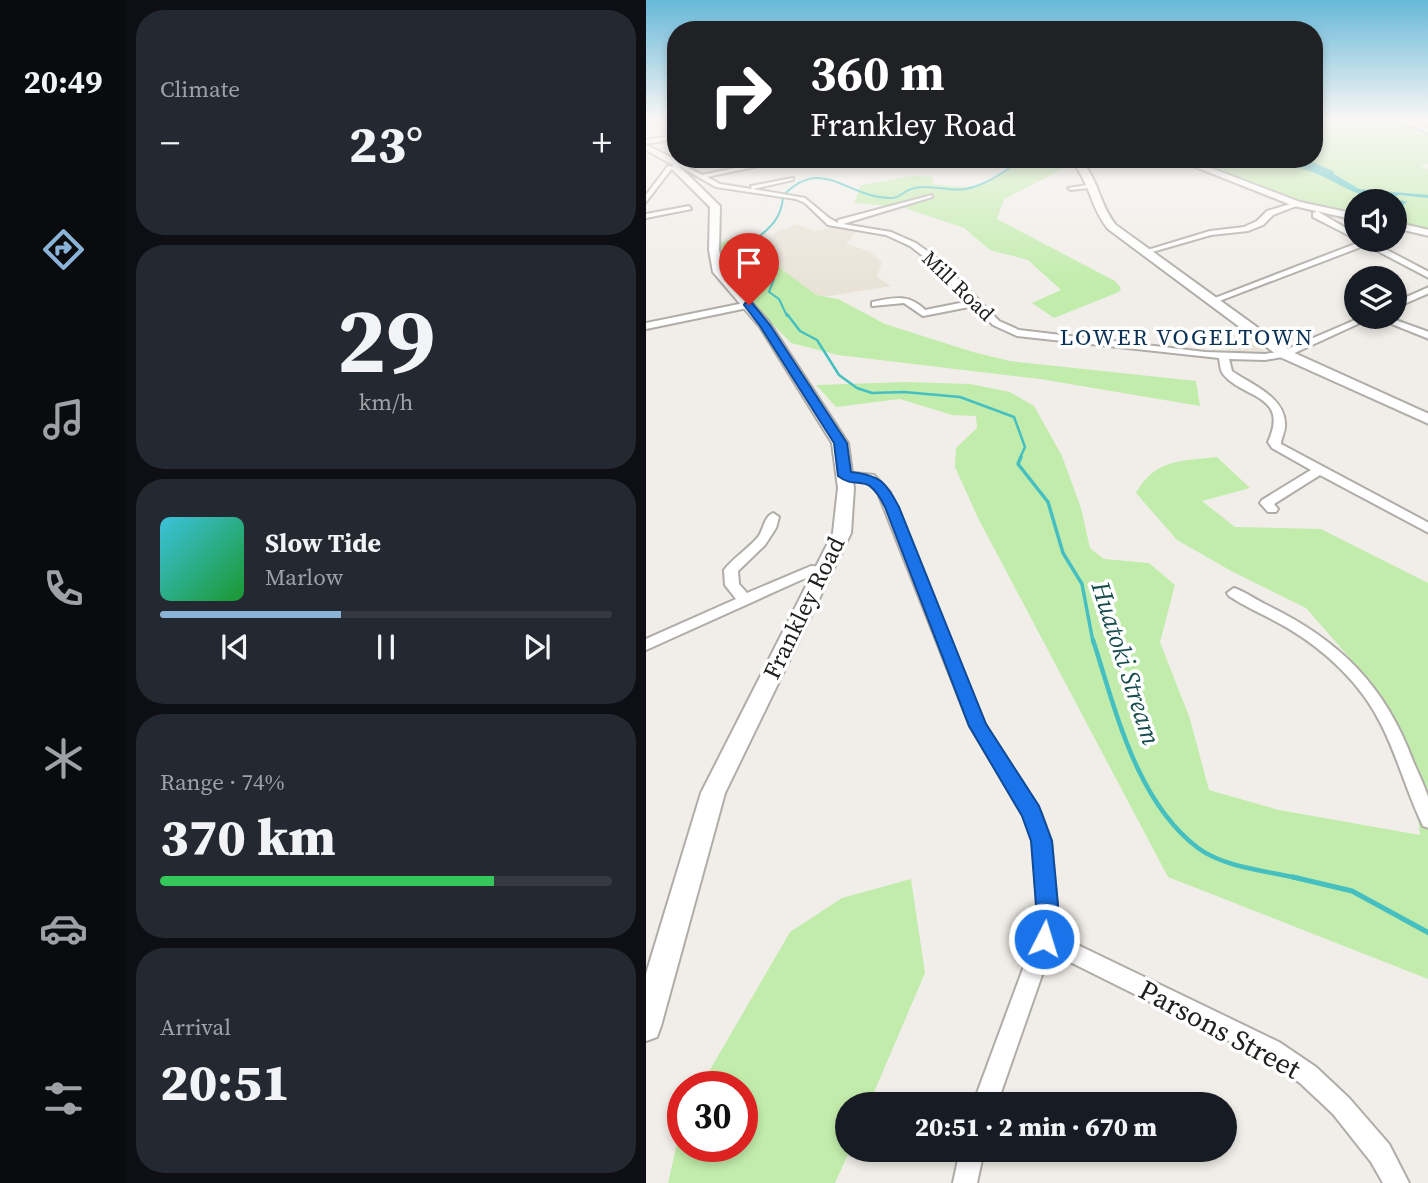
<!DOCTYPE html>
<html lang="en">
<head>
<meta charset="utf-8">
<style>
	body { margin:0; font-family:"Source Serif 4",serif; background:#242831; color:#f1f3f6; height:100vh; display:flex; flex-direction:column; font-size:26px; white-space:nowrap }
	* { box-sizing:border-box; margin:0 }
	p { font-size:23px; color:#9ea1a6 }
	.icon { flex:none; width:38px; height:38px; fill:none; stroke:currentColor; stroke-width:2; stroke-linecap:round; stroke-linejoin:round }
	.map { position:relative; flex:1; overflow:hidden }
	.panel { display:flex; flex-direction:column; gap:10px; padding:10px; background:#0d0f14; width:520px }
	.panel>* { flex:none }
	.banner { position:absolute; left:21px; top:21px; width:656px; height:147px; border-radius:28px; box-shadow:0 4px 10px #0003; background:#202124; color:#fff; overflow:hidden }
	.fabs { position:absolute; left:698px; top:189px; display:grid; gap:14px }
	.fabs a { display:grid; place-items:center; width:63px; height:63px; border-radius:50%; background:#171b24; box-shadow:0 4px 10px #0003; font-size:35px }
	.speed { position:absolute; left:21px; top:1071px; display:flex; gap:14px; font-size:35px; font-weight:700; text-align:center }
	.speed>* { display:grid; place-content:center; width:91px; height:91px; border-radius:50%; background:#171b24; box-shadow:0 4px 10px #0003; line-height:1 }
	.speed .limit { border:10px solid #d22; background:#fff; color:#111 }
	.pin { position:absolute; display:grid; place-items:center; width:60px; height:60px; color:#fff; margin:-72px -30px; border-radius:50% 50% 50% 0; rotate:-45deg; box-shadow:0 0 7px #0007 }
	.pin .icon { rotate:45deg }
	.me { position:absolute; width:77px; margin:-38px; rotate:5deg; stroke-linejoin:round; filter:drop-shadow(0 0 5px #0008) }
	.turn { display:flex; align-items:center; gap:24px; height:147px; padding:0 28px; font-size:32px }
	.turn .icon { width:91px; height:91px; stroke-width:2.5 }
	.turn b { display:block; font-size:49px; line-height:60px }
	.big { font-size:52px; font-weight:800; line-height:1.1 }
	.panel .tile { flex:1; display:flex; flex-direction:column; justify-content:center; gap:10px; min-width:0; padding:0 24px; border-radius:28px; background:#242831 }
	.panel .dial { align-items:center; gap:0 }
	.dial b { font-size:91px; line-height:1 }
	.song { display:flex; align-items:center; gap:21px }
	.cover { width:84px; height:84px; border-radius:10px; background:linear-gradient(135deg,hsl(190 70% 55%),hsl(130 70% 35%)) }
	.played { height:7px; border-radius:4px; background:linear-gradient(90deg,#8bb3d7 40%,#363941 40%) }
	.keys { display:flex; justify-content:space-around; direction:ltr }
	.heat { display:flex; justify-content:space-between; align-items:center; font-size:38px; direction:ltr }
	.charge { height:10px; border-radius:5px; background:linear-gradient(90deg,#34c759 74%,#363941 0) }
	.trip { position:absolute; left:189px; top:1092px; width:402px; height:70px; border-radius:35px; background:#171b24; box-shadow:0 4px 10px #0003; font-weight:800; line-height:70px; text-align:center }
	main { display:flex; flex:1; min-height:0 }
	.tabs { display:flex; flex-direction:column; width:126px; justify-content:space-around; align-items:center; background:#090b0e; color:#9ea1a6 }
	.tabs .icon { width:49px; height:49px }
	.tabs .current { color:#8bb3d7 }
	.tabs b { font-size:32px; color:#f1f3f6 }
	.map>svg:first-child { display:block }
	.built { fill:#e9e3d7 }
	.green { fill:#c2ecac }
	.water { fill:#46bfc1 }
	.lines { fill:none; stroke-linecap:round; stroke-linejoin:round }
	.stream-far4 { stroke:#46bfc1; stroke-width:2 }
	.stream-far3 { stroke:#46bfc1; stroke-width:2.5 }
	.stream-far2 { stroke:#46bfc1; stroke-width:3.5 }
	.stream-far1 { stroke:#46bfc1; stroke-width:4.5 }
	.stream { stroke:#46bfc1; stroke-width:5 }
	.street-casing { stroke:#b0ada8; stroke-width:4 }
	.secondary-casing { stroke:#b0ada8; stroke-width:4 }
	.primary-casing { stroke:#b0ada8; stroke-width:3 }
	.street { fill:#fff; fill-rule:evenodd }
	.secondary { fill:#fff; fill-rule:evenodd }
	.primary { fill:#fff; fill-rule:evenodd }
	.route { fill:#1a73e8; stroke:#114b97; stroke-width:2 }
	.labels { text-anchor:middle; stroke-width:7; stroke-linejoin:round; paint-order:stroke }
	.far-street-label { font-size:21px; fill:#21201e; stroke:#fff }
	.far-quarter-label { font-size:23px; letter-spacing:2px; fill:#0b3157; stroke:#fff }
	.street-label { font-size:24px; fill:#21201e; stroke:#fff }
	.water-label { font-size:26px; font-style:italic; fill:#184d4e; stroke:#fff }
	.near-street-label { font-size:28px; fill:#21201e; stroke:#fff }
</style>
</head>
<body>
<main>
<nav class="tabs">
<b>20:49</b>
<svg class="icon current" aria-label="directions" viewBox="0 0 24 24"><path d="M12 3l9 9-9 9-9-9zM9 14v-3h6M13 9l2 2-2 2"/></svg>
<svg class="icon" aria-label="music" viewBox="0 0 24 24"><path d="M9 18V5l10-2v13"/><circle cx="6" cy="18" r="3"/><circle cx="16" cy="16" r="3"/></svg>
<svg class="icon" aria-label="phone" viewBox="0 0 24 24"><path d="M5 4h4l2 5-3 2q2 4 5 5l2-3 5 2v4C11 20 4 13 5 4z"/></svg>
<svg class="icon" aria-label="climate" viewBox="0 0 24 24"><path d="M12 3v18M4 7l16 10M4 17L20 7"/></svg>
<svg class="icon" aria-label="car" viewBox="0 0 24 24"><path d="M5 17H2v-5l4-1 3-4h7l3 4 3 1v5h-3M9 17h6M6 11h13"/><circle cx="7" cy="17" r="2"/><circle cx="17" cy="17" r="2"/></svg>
<svg class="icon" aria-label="filters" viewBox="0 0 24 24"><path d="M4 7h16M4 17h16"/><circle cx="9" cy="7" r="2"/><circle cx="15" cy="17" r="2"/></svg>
</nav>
<section class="panel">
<div class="tile"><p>Climate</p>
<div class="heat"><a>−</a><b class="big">23°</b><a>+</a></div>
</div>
<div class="tile dial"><b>29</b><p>km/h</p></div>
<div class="tile">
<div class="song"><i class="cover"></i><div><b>Slow Tide</b><p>Marlow</p></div></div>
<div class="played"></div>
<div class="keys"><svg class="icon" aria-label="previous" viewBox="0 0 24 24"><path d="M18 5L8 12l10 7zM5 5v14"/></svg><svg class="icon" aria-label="pause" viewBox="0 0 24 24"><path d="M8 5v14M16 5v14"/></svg><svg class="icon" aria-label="next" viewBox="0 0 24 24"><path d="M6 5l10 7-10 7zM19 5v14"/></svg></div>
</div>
<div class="tile"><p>Range · 74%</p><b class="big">370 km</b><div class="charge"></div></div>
<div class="tile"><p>Arrival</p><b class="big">20:51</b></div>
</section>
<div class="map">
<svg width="783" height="1183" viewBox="0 0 783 1183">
	<rect width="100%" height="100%" fill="#f1eee9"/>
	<g class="built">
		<path d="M 150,224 L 169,231 L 189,227 L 211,231 L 200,244 L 223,251 L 236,262 L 231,277 L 245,286 L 171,298 L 111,251 L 130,232 Z"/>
		<path d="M 598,335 L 621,353 L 586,354 L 569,340 Z"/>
	</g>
	<g class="green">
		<path d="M 669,118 L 748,118 L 782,132 L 782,164 L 774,167 L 782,169 L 782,231 L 749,223 L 749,201 L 710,201 L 710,214 L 656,203 L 541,159 L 668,159 Z"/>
		<path d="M 329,159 L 410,159 L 419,168 L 358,199 L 351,219 L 469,281 L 475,288 L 473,292 L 408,318 L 386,303 L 415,290 L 382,260 L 344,250 L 318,228 L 256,207 L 208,203 L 215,185 L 266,176 L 287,177 L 287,184 C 316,188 341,191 362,168 L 357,161 L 331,162 Z"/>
		<path d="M 94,236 L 118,236 L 102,253 L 121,258 L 170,295 L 192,299 L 239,324 L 327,352 L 364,361 L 550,381 L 554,406 L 394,379 L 192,355 L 145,343 L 70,266 L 73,243 Z"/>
		<path d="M 260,382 L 324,384 L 364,392 L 388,406 L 416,456 L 435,508 L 444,548 L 458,559 L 503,563 L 529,585 L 514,642 L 544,719 L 563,790 L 633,810 L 774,835 L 767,776 L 723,680 L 660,608 L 587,572 L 531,540 L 490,493 C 509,459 535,461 571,457 L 604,488 L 556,501 L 589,527 L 675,529 L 782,583 L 782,979 L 522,877 L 332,518 L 309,467 L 310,448 L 331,428 L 330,416 L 306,415 L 254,399 L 190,407 L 170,385 Z"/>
		<path d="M 265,879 L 279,973 L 223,1104 L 201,1104 L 201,1150 L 204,1150 L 189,1183 L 22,1183 L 37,1116 L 37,1146 L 96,1146 L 96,1087 L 54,1087 L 144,932 L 196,898 Z"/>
	</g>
	<path class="water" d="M 622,159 L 659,159 L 687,171 L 688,174 L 713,189 L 782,195 L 782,198 L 753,195 L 747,198 L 762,202 L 758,204 L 758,208 L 749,207 L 749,201 C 721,201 700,188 676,176 C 660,168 639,165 622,159 Z"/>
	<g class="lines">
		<path class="stream-far4" d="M 141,316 L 133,299 L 123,292 L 128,279 L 117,273 L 113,262 L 101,247 C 119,231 136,222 137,196 C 176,154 202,199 246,198 C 254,198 258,191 265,189 C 281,183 303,192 319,189 C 340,186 360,170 377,159"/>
		<path class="stream-far3" d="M 141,314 L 154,331 L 171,340 L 193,375 L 211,388 L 226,393 L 258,392 L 314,397 L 368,417 L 379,447 L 374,458"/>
		<path class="stream-far2" d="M 375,457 L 372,464 L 402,502 L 417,553 L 436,584 L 447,642"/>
		<path class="stream-far1" d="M 447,640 C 470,711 490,801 552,848 C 579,868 623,871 655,879"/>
		<path class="stream" d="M 647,877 L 706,891 L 783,933"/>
		<defs>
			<g id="street">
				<path d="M 30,135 L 30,139 L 0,144 L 0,140 Z"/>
				<path d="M 133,159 L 146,159 L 61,177 L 74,184 L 106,189 L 105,186 L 147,178 L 147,180 L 107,189 L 159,198 L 183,218 L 192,223 L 192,220 L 286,195 L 286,197 L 197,224 L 245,232 L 270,243 L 292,259 L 353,321 L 373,330 L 559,352 L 619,354 L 637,351 L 716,317 L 727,317 L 642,356 L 619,360 L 583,359 L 586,371 C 604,384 638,396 639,423 C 640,431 635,437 635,444 L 783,523 L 783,533 L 674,475 L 628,504 L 632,509 L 630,512 L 622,512 L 614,503 L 616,500 L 665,470 L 626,448 L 622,442 C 644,394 597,399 577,374 C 574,370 574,363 573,358 L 371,336 L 347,325 L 328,306 L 277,316 L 258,303 L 226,306 L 226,302 C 247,298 262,293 279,310 L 324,301 L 314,294 L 286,263 L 264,246 L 240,235 L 182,225 L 159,203 L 150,199 L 70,187 L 31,165 L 36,164 L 56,175 Z"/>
				<path d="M 22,166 L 27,167 L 0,202 L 0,195 Z"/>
				<path d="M 449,184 L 451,187 L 425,190 L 422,188 Z"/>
				<path d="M 651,202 L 653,205 L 627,215 L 617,225 L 602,231 L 565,235 L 499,254 L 495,252 L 564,231 L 598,227 L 611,221 L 621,211 Z"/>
				<path d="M 43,206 L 45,209 L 0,218 L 0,214 Z"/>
				<path d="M 671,211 L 710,234 L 710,239 L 667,217 L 667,213 Z"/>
				<path d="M 712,240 L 730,240 L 726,242 L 783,272 L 783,278 L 720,245 L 568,303 L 561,301 L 714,242 Z"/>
				<path d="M 783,287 L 783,293 L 749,308 L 749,302 Z"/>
				<path d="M 103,302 L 107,305 L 106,307 L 0,329 L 0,323 Z"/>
				<path d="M 728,317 L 741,317 L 783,332 L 783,339 Z"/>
				<path d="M 199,472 L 228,475 L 244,492 L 339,724 L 395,813 L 405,841 L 411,906 L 409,934 L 633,1042 L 670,1067 L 703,1098 L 743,1144 L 763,1183 L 737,1183 L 725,1162 L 687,1114 L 654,1083 L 617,1058 L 404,952 L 351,1104 L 327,1104 L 388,939 L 391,906 L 387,841 L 378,816 L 324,726 L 232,493 L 221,481 L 195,479 L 195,473 Z"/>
				<path d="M 127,513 L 133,517 L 130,528 L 119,545 L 92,571 L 93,584 L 101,593 L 165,566 L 183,567 L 185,570 L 183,573 L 171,574 L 155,580 L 0,650 L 0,639 L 90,599 L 79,585 L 78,570 C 88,557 102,549 112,537 C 118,529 118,517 127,513 Z"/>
				<path d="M 588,588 C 600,592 610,600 621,605 C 693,640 739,685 767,761 C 772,773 780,788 783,801 C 783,809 783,819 783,828 L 777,826 C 761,793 752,758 736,726 C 716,684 679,650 640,627 C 621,616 601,608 583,596 L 581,593 Z"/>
				<path d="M 314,1150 L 338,1150 L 331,1183 L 307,1183 Z"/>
			</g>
			<g id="secondary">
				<path d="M 745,118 L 757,118 L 783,128 L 783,133 Z"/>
				<path d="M 0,145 L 35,162 L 33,166 L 74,206 L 73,250 L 78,271 L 123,322 L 202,443 L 208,488 L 205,533 L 79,793 L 15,1026 L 11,1037 L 0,1041 L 0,974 L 55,793 L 187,533 L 192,488 L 186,443 L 114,327 L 67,272 L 63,250 L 64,207 L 26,169 L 27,165 L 0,150 Z"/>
				<path d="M 424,159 L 433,159 C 453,178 453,205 470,225 L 644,351 L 783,414 L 783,424 L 634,357 L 462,229 C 444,207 444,181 424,159 Z"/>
				<path d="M 529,159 L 541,159 L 654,202 L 710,214 L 710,220 L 648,206 Z"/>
				<path d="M 749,222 L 783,230 L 783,236 L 749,228 Z"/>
			</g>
			<path id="primary" d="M 12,118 L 30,118 L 0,125 L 0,121 Z"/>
		</defs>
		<use href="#street" class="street-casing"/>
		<use href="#secondary" class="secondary-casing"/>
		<use href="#primary" class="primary-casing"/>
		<use href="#street" class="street"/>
		<use href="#secondary" class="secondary"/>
		<use href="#primary" class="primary"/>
	</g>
	<linearGradient id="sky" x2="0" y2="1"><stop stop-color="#67b8d8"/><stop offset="0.42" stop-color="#f9f7f5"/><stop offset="1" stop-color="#f9f7f5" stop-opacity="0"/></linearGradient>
	<rect width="783" height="284" fill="url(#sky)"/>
	<path class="route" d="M 99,303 L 106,303 L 124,325 L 201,443 L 205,472 C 234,475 240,482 253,507 L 340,724 L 393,806 L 406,841 L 412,905 L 409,939 L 406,947 L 398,950 L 390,947 L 386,939 L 390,905 L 385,841 L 376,816 L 323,726 L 239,507 C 220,469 213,492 192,476 L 188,443 L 114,326 L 98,305 Z"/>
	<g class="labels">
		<g class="far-street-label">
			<text transform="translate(312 286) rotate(44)" y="7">Mill Road</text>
		</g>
		<g class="far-quarter-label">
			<text x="541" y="345">LOWER VOGELTOWN</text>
		</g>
		<g class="street-label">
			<text transform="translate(158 608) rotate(-64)" y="8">Frankley Road</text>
		</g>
		<g class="water-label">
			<text transform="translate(480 663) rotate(72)" y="9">Huatoki Stream</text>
		</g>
		<g class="near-street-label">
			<text transform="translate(574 1029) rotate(28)" y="10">Parsons Street</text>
		</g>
	</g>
</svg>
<div class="fabs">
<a><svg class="icon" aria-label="sound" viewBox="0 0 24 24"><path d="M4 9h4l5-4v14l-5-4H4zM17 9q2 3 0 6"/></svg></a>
<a><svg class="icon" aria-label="layers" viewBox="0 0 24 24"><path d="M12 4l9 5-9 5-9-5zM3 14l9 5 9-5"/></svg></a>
</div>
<div class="speed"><div class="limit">30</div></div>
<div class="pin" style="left:103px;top:305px;background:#d93025"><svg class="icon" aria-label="arrive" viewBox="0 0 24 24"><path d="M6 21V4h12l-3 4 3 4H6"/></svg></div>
<svg class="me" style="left:398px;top:939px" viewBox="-20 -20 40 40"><circle r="17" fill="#1a73e8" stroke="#fff" stroke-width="3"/><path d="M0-11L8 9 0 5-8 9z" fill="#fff"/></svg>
<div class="trip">20:51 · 2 min · 670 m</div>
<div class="banner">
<div class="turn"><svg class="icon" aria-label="right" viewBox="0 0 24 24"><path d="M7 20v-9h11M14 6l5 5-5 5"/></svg><div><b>360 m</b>Frankley Road</div></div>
</div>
</div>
</main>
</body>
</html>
